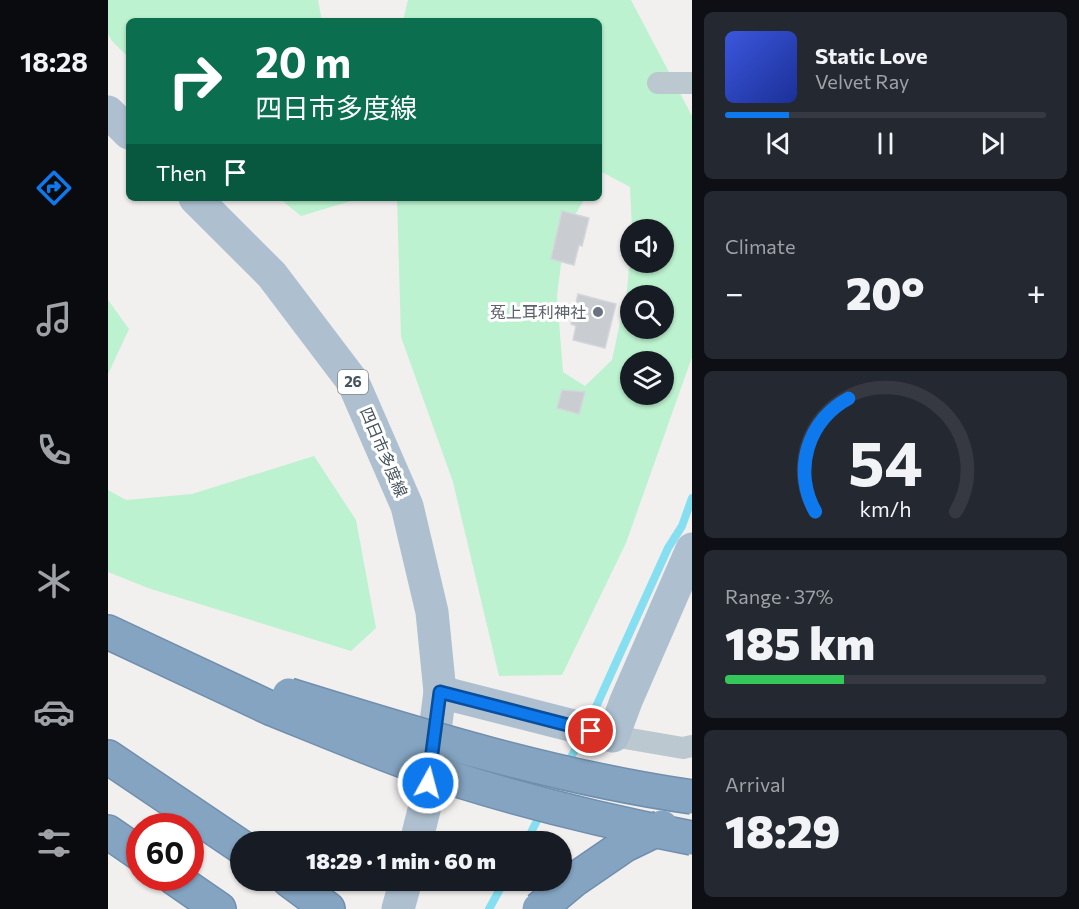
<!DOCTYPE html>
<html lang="en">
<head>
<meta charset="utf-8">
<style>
	body { margin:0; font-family:Commissioner,"Noto Sans JP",sans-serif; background:#242831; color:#f1f3f6; height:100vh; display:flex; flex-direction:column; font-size:22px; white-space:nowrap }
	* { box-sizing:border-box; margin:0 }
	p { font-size:20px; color:#9ea1a6 }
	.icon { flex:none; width:33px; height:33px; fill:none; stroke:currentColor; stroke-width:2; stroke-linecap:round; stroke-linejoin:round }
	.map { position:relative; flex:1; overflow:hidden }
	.panel { display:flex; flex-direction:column; gap:12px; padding:12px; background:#0d0f14; width:387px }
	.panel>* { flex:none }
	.guide { position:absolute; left:18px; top:18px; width:476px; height:183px; border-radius:9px; box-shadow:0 2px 4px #0004; background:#0b6e4f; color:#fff; overflow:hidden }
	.fabs { position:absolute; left:512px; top:219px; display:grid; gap:12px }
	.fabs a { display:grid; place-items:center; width:54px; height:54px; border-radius:50%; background:#171b24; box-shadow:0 2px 4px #0004; font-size:30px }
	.speed { position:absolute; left:18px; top:813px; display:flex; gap:12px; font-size:30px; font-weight:700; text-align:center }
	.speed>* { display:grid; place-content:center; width:78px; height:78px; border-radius:50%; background:#171b24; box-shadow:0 2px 4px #0004; line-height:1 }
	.speed .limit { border:9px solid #d22; background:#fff; color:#111 }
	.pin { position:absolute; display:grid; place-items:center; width:51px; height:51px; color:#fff; margin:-26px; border:3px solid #fff; border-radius:50%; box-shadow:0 2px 6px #0007 }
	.me { position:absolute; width:66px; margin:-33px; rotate:7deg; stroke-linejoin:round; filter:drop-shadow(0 0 4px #0008) }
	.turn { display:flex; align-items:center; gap:21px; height:126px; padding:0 30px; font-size:27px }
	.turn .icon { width:78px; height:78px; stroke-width:2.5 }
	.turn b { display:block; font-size:42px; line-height:51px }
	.then { display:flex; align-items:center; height:57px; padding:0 30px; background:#0003; gap:12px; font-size:22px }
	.big { font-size:45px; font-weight:800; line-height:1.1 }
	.panel .tile { flex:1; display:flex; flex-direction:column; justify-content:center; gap:9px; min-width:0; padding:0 21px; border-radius:9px; background:#242831 }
	.panel .dial { align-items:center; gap:0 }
	.dial svg { height:156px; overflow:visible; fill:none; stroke:#363941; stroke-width:7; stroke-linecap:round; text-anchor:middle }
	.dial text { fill:#f1f3f6; stroke:none }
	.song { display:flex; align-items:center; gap:18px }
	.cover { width:72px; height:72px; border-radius:9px; background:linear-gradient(135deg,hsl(230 70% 55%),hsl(230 70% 35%)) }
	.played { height:6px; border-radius:3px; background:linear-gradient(90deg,#0e78ed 20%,#363941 20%) }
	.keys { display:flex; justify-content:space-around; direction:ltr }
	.heat { display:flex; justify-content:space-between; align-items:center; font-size:33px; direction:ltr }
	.charge { height:9px; border-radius:4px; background:linear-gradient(90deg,#34c759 37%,#363941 0) }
	.trip { position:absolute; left:122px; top:831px; width:342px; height:60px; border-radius:30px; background:#171b24; box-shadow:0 2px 4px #0004; font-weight:800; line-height:60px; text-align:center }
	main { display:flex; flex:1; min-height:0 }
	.tabs { display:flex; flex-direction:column; width:108px; justify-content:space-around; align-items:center; background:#090b0e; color:#9ea1a6 }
	.tabs .icon { width:42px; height:42px }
	.tabs .current { color:#0e78ed }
	.tabs b { font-size:27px; color:#f1f3f6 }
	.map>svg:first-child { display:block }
	.green { fill:#bcf2cf; fill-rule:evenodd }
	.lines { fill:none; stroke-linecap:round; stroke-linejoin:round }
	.stream { stroke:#86dff1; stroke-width:8 }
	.building { fill:#c9cdd2; stroke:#d3d6db; stroke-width:1.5 }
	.motorway-casing { stroke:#708fad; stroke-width:36 }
	.minor { stroke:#bcc8cf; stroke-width:22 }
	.primary { stroke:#aec0d0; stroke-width:33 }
	.motorway { stroke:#84a4c1; stroke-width:33 }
	.motorway-bridge-casing { stroke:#708fad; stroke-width:36; stroke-linecap:butt }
	.motorway-bridge { stroke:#84a4c1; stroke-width:33 }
	.route-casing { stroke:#094e9a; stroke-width:15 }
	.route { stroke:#0e78ed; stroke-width:10 }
	.worship-dot { fill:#6b7280; stroke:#fff; stroke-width:2 }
	.labels { text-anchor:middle; stroke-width:6; stroke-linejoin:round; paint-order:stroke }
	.shield { fill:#fff; stroke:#7e878e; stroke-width:1.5 }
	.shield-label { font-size:15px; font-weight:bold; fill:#46545e }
	.worship-label { font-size:16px; fill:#5b616d; stroke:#fff; text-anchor:end }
	.street-label { font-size:16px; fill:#46545e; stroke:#fff }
</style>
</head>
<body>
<main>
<nav class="tabs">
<b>18:28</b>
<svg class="icon current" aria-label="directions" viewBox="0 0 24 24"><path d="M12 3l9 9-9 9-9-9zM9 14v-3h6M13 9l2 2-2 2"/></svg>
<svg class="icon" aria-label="music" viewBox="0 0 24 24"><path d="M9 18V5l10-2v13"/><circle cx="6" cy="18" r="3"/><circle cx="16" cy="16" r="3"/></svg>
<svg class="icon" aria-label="phone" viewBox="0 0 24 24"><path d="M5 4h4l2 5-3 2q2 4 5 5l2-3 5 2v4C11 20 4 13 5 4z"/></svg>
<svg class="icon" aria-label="climate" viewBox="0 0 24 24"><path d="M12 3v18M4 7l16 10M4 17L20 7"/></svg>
<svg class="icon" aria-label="car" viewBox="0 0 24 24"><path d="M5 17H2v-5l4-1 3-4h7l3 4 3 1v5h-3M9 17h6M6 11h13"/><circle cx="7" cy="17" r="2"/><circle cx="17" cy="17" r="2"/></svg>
<svg class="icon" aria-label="filters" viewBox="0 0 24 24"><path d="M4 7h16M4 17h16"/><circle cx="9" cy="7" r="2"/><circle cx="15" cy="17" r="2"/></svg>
</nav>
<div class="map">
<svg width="584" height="909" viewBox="0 0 584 909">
	<rect width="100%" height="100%" fill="#f2efef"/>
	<g class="green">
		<path d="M 0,0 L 210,0 L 214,21 L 21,21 L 21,58 L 4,41 L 0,34 Z"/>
		<path d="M 300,0 L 523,0 L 584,116 L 584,357 L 518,543 L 454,675 L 391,676 L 345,482 L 293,337 L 289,198 L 477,198 L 457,232 L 449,296 L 455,372 L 477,386 L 504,360 L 519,290 L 522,257 L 522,262 L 555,262 L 555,230 L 524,229 L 522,187 L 492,171 L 491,174 L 490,21 L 295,21 ZM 522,296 L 555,296 L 555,328 L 522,328 ZM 522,362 L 555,362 L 555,394 L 522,394 Z"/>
		<path d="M 171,198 L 253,198 L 193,216 Z"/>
		<path d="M 0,300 L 21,329 L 0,374 Z"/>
		<path d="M 206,456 L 248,520 L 268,628 L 243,651 L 40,588 L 0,572 L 0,490 L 18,500 L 84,494 Z"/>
	</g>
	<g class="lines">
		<g class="stream">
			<path d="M 482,720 L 560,548 L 574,526 L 584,498"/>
			<path d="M 458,766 L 467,750"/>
			<path d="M 418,842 L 434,811"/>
			<path d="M 381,909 L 397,880"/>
		</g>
	</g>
	<g class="building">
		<path d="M 454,211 L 481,218 L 474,246 L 471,245 L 466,265 L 443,259 Z"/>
		<path d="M 470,294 L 508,304 L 497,348 L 465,340 L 468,326 L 463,324 Z"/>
		<path d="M 454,390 L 477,392 L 471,414 L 449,408 Z"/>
	</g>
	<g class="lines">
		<defs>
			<g id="motorway">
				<path d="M 0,632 L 162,708"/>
				<path d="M 0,757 L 132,846"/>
				<path d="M 0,832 L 32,854"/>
				<path d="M 66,878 L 111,909"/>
				<path d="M 181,880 L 220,909"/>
			</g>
		</defs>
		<use href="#motorway" class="motorway-casing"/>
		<g class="minor">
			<path d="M 550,83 L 584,83"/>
			<path d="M 505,736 L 575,748 L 584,746"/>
		</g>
		<g class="primary">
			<path d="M 0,112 L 21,133"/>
			<path d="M 87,198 L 164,275 L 245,382 L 299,506 L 324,612 L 332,692 L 317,806 L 308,842"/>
			<path d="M 332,692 L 505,736 L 518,701 L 584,549"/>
			<path d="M 290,909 L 298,880"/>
		</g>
		<use href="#motorway" class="motorway"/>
		<defs>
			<g id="motorway-bridge">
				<path d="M 181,695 C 313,736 446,777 584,797"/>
				<path d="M 162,708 C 224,733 285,759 349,780 C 426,804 505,823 584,838"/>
				<path d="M 431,909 L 466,880 L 517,845 L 554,827"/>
			</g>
		</defs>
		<use href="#motorway-bridge" class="motorway-bridge-casing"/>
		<use href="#motorway-bridge" class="motorway-bridge"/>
	</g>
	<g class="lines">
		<defs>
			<path id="route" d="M 320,783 L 332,692 L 483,731"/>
		</defs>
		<use href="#route" class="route-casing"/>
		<use href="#route" class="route"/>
	</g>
	<circle class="worship-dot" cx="490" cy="312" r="6"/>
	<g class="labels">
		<rect class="shield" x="230" y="370" width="30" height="24" rx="4.5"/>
		<g class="shield-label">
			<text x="245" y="387">26</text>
		</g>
		<g class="worship-label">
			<text x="478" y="318">菟上耳利神社</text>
		</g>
		<g class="street-label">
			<text transform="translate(276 452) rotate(67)" y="6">四日市多度線</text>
		</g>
	</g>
</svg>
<div class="fabs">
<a><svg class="icon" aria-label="sound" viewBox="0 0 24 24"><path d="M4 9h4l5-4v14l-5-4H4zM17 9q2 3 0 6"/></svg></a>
<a><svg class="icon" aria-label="search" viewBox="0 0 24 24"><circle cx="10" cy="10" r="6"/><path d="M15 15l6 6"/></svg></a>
<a><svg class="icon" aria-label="layers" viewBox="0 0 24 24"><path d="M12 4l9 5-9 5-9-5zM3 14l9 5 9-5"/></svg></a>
</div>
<div class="speed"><div class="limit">60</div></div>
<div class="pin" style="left:483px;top:731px;background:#d93025"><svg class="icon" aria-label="arrive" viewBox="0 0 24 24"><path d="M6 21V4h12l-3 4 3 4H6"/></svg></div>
<svg class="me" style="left:320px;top:783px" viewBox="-20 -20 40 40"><circle r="17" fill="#0e78ed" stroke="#fff" stroke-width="3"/><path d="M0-11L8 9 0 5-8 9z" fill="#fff"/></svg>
<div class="trip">18:29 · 1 min · 60 m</div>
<div class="guide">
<div class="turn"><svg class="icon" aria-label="right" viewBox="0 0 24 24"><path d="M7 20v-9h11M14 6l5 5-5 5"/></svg><div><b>20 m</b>四日市多度線</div></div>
<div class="then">Then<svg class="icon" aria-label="arrive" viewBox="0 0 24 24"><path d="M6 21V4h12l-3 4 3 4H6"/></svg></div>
</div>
</div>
<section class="panel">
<div class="tile">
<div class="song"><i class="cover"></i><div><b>Static Love</b><p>Velvet Ray</p></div></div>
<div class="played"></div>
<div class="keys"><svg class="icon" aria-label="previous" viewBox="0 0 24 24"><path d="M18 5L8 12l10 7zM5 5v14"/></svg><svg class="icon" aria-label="pause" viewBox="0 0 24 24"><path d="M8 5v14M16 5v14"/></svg><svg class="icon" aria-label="next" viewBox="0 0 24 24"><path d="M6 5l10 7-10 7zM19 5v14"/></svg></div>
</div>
<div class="tile"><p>Climate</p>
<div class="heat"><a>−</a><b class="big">20°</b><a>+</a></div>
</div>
<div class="tile dial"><svg viewBox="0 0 100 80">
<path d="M14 69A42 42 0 1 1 86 69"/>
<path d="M14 69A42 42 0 0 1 31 11" stroke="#0e78ed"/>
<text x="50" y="56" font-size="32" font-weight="700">54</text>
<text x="50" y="72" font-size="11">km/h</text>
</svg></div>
<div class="tile"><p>Range · 37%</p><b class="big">185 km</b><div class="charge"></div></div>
<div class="tile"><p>Arrival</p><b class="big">18:29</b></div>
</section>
</main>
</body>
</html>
